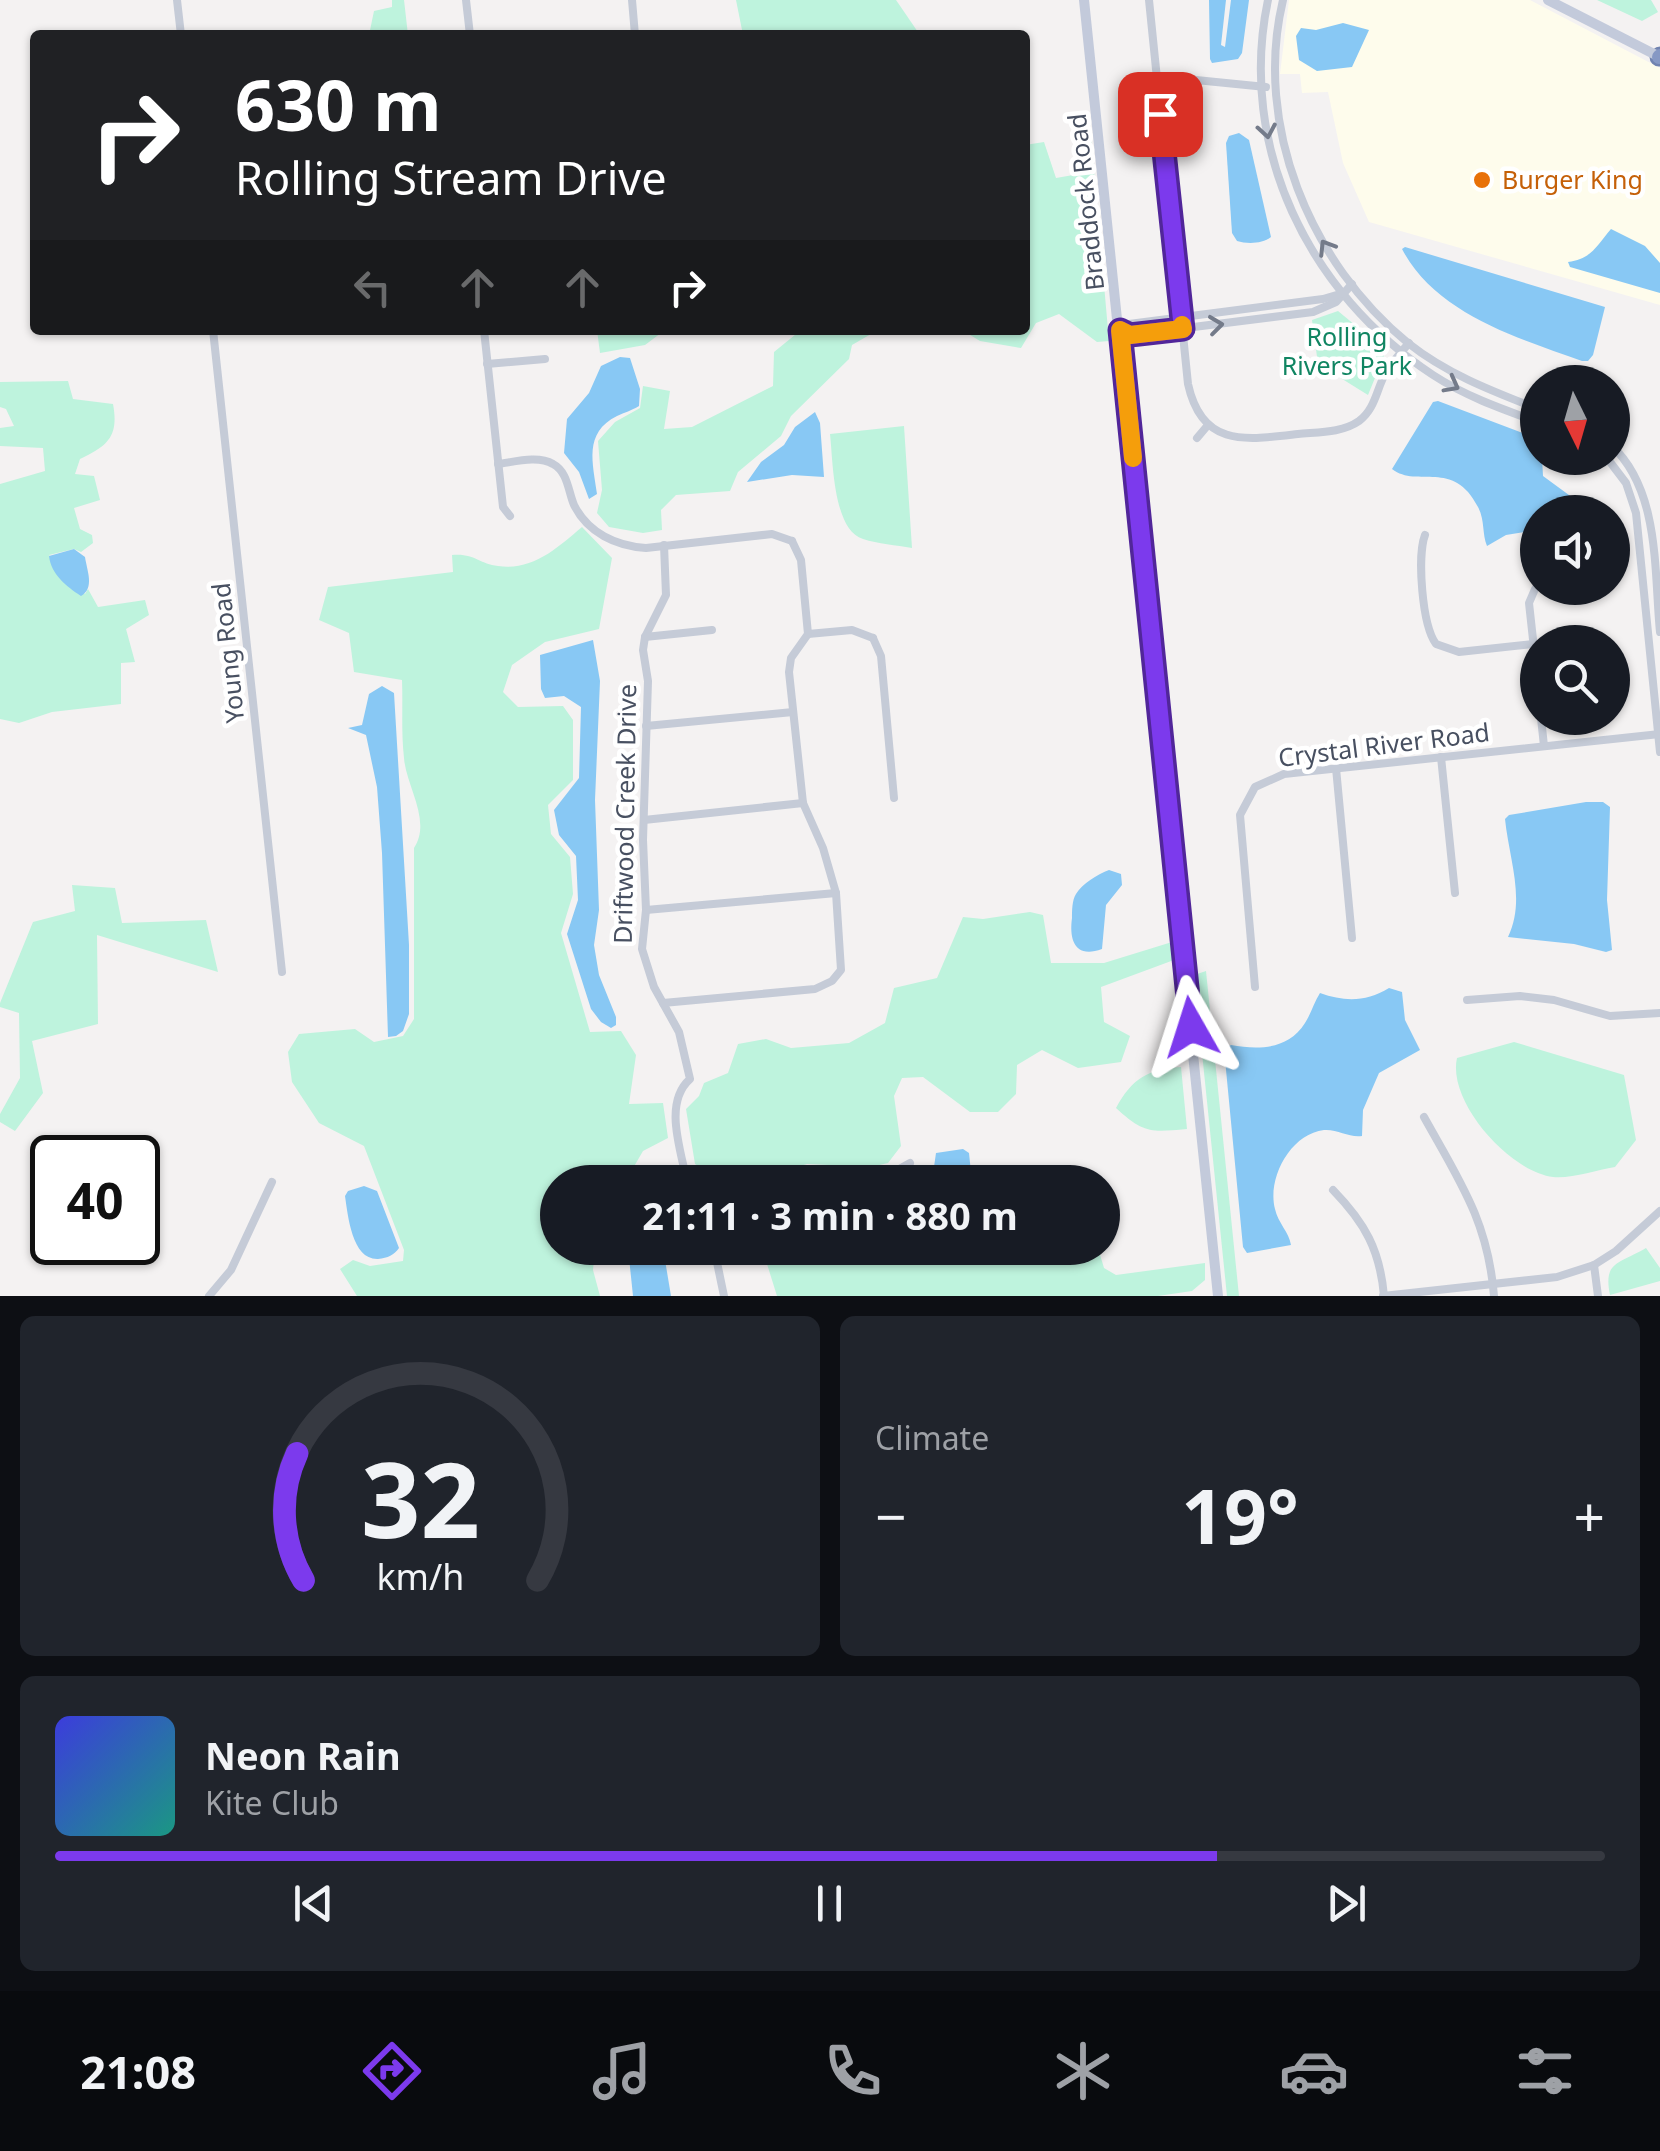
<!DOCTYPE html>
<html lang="en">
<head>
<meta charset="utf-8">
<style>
	body { margin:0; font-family:"Noto Sans",sans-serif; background:#20242c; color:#f1f3f6; height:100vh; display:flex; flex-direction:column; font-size:38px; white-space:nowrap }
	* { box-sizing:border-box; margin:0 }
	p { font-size:32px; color:#9ea1a6 }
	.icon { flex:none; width:55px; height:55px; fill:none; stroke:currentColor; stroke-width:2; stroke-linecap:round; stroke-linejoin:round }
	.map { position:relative; height:1296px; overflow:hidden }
	.side { display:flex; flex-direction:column; gap:20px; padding:20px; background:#0d0f14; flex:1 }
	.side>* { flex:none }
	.top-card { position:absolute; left:30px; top:30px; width:1000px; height:305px; border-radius:10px; box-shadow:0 2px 8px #0004; background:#202124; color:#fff; overflow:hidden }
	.needle { width:65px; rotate:175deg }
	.tools { position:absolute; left:1520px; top:365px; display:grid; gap:20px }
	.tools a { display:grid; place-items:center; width:110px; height:110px; border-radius:50%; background:#171b24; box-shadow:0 2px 8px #0004; font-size:50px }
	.speed { position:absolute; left:30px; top:1135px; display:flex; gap:20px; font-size:50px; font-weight:700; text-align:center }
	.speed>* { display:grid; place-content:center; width:130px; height:130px; border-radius:50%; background:#171b24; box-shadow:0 2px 8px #0004; line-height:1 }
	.speed .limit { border:5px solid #111; border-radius:15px; background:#fff; color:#111 }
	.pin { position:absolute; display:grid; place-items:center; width:85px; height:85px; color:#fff; margin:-42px; border-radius:20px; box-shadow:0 5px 15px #0006 }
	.me { position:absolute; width:110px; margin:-55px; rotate:354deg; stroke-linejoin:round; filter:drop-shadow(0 0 8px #0008) }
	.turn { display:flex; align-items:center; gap:35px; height:210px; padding:0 40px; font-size:45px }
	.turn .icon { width:130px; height:130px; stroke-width:2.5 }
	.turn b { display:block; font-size:70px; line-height:85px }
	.lanes { display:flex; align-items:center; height:95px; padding:0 40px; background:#0003; justify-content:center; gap:50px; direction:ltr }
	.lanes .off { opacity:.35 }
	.big { font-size:75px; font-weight:700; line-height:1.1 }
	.side .card { flex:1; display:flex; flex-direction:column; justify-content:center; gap:15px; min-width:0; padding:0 35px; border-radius:15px; background:#20242c }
	.side .dial { align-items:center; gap:0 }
	.dial svg { height:260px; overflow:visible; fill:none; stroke:#363941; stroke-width:7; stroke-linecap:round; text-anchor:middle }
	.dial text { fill:#f1f3f6; stroke:none }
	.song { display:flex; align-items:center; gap:30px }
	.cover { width:120px; height:120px; border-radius:15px; background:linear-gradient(135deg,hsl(240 70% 55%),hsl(170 70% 35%)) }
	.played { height:10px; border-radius:5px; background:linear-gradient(90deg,#7c3aed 75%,#363941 75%) }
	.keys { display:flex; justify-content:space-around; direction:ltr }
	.heat { display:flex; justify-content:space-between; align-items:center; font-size:55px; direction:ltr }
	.side .tiles { flex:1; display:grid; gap:20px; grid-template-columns:1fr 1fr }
	.card:last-child { grid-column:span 2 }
	.trip { position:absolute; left:540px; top:1165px; width:580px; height:100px; border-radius:50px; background:#171b24; box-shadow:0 2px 8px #0004; font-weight:700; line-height:100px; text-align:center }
	.dock { display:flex; height:160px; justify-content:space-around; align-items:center; background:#090b0e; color:#9ea1a6 }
	.dock .icon { width:70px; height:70px }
	.dock .current { color:#7c3aed }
	.dock b { font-size:45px; color:#f1f3f6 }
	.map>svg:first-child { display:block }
	.commercial { fill:#fefcec }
	.green { fill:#bef3dd }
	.water { fill:#88c8f4 }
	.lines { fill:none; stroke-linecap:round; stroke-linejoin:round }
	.highway-casing { stroke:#7183b0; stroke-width:19 }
	.street { stroke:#c5cbd7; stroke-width:8 }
	.secondary { stroke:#c3cadb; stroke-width:10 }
	.highway { stroke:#8698c4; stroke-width:14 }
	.oneway { stroke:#747b8a }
	.route-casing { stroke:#51269a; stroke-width:25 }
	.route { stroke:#7c3aed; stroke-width:18 }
	.slow { stroke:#f59e0b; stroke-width:18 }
	.food-dot { fill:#e8710a; stroke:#fff; stroke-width:4 }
	.labels { text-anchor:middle; stroke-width:9; stroke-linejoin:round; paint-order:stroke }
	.food-label { font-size:25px; fill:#c56008; stroke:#fff; text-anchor:start }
	.street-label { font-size:25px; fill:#485061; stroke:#fff }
	.park-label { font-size:25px; fill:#108562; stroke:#fff }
</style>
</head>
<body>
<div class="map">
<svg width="1660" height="1296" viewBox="0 0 1660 1296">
	<rect width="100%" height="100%" fill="#f4f2f2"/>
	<path class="commercial" d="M 1289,0 L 1530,0 L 1660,68 L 1660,305 L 1369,222 L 1343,163 L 1328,92 L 1302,93 L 1300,74 L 1280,74 Z"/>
	<g class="green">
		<path d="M 392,0 L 404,0 L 408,35 L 369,35 L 374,11 L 392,7 Z"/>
		<path d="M 736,0 L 896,0 L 920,35 L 743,35 Z"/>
		<path d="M 1597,0 L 1651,0 L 1658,12 L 1642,21 Z"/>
		<path d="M 1091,138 L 1109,341 L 1097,342 L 1059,314 L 1036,323 L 1021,348 L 980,341 L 962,330 L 1025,330 L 1025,145 L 1044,142 L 1056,178 L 1079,174 L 1078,140 Z"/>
		<path d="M 1338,311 L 1384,349 L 1384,356 L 1368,395 L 1318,364 L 1312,320 Z"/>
		<path d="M 597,330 L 665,330 L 645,345 L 600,353 Z"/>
		<path d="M 801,330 L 878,330 L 852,345 L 849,359 L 791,416 L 781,436 L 738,472 L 730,491 L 676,495 L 661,510 L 662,530 L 643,533 L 609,527 L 597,513 L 602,490 L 598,441 L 615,422 L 640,408 L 643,386 L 670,391 L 664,429 L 692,427 L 773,386 L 774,352 Z"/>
		<path d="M 68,381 L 73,399 L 113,404 C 119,436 108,446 80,459 L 75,474 L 94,476 L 100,500 L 74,508 L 80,529 L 92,535 L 93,543 L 81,552 L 74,549 L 49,555 L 85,594 L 88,589 L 98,607 L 145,600 L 149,615 L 126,629 L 135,662 L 121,663 L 121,704 L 52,712 L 19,723 L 0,719 L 0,484 L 45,471 L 43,448 L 0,446 L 0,428 L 14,426 L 6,409 L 0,407 L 0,382 Z"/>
		<path d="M 904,426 L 912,548 C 896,545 878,544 863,539 C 833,530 833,461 830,434 Z"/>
		<path d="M 582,527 L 612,558 L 599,629 L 545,642 L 512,665 L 503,692 L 518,707 L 563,706 L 573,720 L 573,780 L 548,805 L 551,834 L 570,857 L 573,894 L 561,933 L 590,1032 L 621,1031 L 636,1055 L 629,1104 L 663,1103 L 668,1138 L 643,1151 L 625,1182 L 558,1182 L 558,1248 L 608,1248 L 595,1251 L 593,1270 L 600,1296 L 357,1296 L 340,1269 L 353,1260 L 370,1266 L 403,1261 L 404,1250 L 364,1146 L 319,1123 L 292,1082 L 288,1052 L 299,1034 L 355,1029 L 374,1042 L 403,1036 L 414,1019 L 414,848 C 432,821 406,786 404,758 C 401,732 403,706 402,680 L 354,672 L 349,633 L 319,620 L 328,587 L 453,572 L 452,555 C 475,553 479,564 498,566 C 533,571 557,548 582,527 Z"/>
		<path d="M 72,885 L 115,888 L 122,923 L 206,920 L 218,972 L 97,935 L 98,1024 L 32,1041 L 43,1093 L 15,1131 L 0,1122 L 0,1114 L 20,1078 L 19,1013 L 0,1007 L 0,1003 L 33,922 L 75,911 Z"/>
		<path d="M 1030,912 L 1043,915 L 1051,963 L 1104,963 L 1172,942 L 1174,960 L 1101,987 L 1104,1022 L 1130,1036 L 1121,1062 L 1078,1068 L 1042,1050 L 1017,1065 L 1016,1094 L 998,1112 L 970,1112 L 923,1077 L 902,1078 L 894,1096 L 901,1146 L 888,1163 L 871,1167 L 807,1164 L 766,1177 L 731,1167 L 703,1169 L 695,1164 L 686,1109 L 699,1096 L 704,1083 L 728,1073 L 738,1044 L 766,1039 L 791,1048 L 849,1043 L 885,1023 L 894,988 L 937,978 L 963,917 L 983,919 Z"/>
		<path d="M 1206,971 L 1239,1296 L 1227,1296 L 1194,975 Z"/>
		<path d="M 1514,1042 L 1624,1075 L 1636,1140 L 1615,1167 C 1596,1170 1571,1179 1553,1177 C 1510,1172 1447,1102 1457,1058 Z"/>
		<path d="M 1181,1067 L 1187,1129 C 1151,1132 1144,1134 1116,1108 C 1132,1079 1147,1069 1181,1067 Z"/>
		<path d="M 762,1248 L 1098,1248 L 1104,1268 L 1116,1275 L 1205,1263 L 1205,1280 L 1192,1291 L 1158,1296 L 777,1296 Z"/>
		<path d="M 1646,1248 L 1660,1268 L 1660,1281 L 1610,1295 C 1603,1261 1619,1264 1646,1248 Z"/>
	</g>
	<g class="water">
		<path d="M 1209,0 L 1226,0 L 1221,45 L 1225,47 L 1231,0 L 1249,0 L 1242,53 L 1238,59 L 1212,63 L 1210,59 Z"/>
		<path d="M 1343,23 L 1369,30 L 1352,67 L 1317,71 L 1299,60 L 1296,36 L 1301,28 L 1316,30 Z"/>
		<path d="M 1239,133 L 1249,140 L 1271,237 C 1262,244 1247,244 1237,241 L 1232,233 L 1226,143 L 1229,136 Z"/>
		<path d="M 1611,229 L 1645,246 L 1660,263 L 1660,293 L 1570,267 L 1568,262 C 1592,259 1597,245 1611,229 Z"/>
		<path d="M 1405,247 L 1605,307 L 1593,355 L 1588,361 L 1582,361 C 1518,338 1436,314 1402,249 Z"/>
		<path d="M 620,357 L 630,358 L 640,389 L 639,406 C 631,411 625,412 617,416 C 583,433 593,463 597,494 L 589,499 L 579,472 L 564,453 L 567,419 L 589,393 L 601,366 Z"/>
		<path d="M 1438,401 L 1533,437 L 1537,442 L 1538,458 L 1542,458 L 1543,476 L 1573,498 L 1581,512 L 1538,512 L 1537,530 L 1506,535 L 1487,546 C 1482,534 1485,520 1478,507 C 1453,458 1418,489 1392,469 L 1433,402 Z"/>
		<path d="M 815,412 L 820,423 L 824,477 L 792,475 L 747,482 L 761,462 L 784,445 L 795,427 Z"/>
		<path d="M 74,549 L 85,557 C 87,571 95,588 81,596 C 66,586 51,574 49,556 Z"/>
		<path d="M 593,640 L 600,681 L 595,800 L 599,910 L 594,945 L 599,975 L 616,1017 L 616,1025 L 611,1028 L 601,1022 L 591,1009 L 567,934 L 578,900 L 576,856 L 559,835 L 554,810 L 579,778 L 581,707 L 564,696 L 545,698 L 541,689 L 540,655 Z"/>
		<path d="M 382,686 L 394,693 L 409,945 L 409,1014 L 403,1031 L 396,1036 L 388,1037 L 382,853 L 377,787 L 366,735 L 348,728 L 362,725 L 369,694 Z"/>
		<path d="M 1586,802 L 1603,802 L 1610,807 L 1607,900 L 1612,950 L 1606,952 L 1574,944 L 1508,937 C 1526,900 1509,859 1505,819 L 1509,815 Z"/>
		<path d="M 1109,870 L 1121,874 L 1122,885 L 1106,905 L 1102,949 C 1075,959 1069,940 1072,918 C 1072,911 1072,900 1076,894 C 1082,884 1098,874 1109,870 Z"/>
		<path d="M 1389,988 L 1402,992 L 1405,1020 L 1420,1050 L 1379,1073 L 1363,1110 L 1362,1136 C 1349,1138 1338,1129 1324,1130 C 1290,1134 1267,1179 1275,1209 C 1278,1223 1289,1232 1291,1245 L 1247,1253 L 1243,1247 L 1224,1049 L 1231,1045 C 1258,1050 1288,1050 1305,1023 C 1311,1014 1314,1002 1320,993 C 1345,1002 1366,1002 1389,988 Z"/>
		<path d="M 963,1149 L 969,1153 L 972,1182 L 927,1182 L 933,1174 L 936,1153 Z"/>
		<path d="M 364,1186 L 377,1191 L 399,1248 C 394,1255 388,1258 378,1259 C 352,1260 348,1216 345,1196 L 348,1191 Z"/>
		<path d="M 628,1248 L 663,1248 L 671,1296 L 633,1296 Z"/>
	</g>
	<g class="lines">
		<defs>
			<path id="highway" d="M 1659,57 L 1660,56"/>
		</defs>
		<use href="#highway" class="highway-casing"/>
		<g class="street">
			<path d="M 177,0 L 181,35"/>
			<path d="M 466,0 L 470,35"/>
			<path d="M 632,0 L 635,35"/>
			<path d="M 1149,0 L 1188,384 C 1202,448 1246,440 1298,434 C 1318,432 1342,433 1359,421 C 1375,409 1376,391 1385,374 C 1392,363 1400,353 1409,343"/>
			<path d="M 1268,0 C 1237,147 1309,294 1433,375 C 1465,396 1502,409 1538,422"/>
			<path d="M 1283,0 C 1253,125 1310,263 1408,343 C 1447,374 1492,391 1538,409"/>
			<path d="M 1156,76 L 1266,87"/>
			<path d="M 213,330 L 282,972"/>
			<path d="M 484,330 L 503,507 L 510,516"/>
			<path d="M 1120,330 L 1130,335 L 1313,312 L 1336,302 L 1352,284"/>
			<path d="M 1120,330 L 1129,324 L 1323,299 L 1340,294"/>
			<path d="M 487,364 L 545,359"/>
			<path d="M 1197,438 L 1208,425"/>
			<path d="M 1612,446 C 1660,491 1654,571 1660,632"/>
			<path d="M 1607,458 L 1626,483 L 1636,513 L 1660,752"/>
			<path d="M 498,464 C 514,462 538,455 553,464 C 568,472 568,491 574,505 C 588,533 616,546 646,548 L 772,534 L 792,541"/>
			<path d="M 1425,535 C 1417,556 1422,625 1436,644 L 1459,652 L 1533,644"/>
			<path d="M 664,545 L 666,595 L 645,637 L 643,650 L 648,681 L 643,840 L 646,910 L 642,949 L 654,987 L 679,1032 L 690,1079 C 663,1103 681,1150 687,1182"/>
			<path d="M 1535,589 L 1529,603 L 1538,685"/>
			<path d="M 808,634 L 852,630 L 873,638"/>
			<path d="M 645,637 L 712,630"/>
			<path d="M 873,638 L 881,656 L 894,798"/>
			<path d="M 1541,718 L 1544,746"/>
			<path d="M 646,726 L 793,712"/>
			<path d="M 1441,757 L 1455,893"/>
			<path d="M 1336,768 L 1352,938"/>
			<path d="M 644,820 L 803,803"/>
			<path d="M 646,910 L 836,893"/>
			<path d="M 1255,987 L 1240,815 L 1255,787 L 1284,774 L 1660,734"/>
			<path d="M 1467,1000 L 1520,996 L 1554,1000 L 1610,1016 L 1660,1013"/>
			<path d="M 663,1003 L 815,989 L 832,981 L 841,970 L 836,893 L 823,848 L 803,803 L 789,672 L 791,658 L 808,634 L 801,560 L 792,541"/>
			<path d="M 1424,1117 C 1459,1180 1488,1221 1494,1296"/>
			<path d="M 692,1182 L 728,1178 L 744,1182"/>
			<path d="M 785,1182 L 814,1175 L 874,1179 L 885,1177 L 910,1163"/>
			<path d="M 1333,1190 C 1365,1223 1380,1250 1384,1296"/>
			<path d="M 714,1248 L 724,1296"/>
			<path d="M 1594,1265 L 1598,1296"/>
			<path d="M 209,1296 L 231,1270 L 272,1182"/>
			<path d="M 1383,1296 L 1557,1277 L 1594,1265 L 1616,1251 L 1660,1211"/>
		</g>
		<g class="secondary">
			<path d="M 1084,0 L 1218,1296"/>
			<path d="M 1548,0 L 1660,57"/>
		</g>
		<use href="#highway" class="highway"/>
	</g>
	<defs><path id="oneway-chevron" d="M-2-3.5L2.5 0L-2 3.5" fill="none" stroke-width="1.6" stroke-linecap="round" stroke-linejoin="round" transform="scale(2.5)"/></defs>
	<g class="oneway">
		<use href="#oneway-chevron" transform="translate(1267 131) rotate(80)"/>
		<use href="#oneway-chevron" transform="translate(1326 247) rotate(-122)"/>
		<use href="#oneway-chevron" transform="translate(1216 325) rotate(-7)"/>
		<use href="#oneway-chevron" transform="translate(1452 385) rotate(28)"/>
	</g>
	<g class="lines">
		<defs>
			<path id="route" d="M 1160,114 L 1183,329 L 1130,335 L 1120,330 L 1191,1027"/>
		</defs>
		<use href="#route" class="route-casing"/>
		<use href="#route" class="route"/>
		<path class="slow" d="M 1133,458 L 1120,330 L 1130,335 L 1183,329 L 1182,325"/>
	</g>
	<circle class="food-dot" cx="1482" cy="180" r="10"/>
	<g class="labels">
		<g class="food-label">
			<text x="1502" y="189">Burger King</text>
		</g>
		<g class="street-label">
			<text transform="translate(1086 202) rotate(-96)" y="9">Braddock Road</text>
			<text transform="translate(228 653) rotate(-96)" y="9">Young Road</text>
			<text transform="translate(1384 745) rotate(-7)" y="9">Crystal River Road</text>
			<text transform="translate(625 814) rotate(-89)" y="9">Driftwood Creek Drive</text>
		</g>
		<g class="park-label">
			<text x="1347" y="346">Rolling<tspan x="1347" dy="29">Rivers Park</tspan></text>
		</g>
	</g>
</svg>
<div class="tools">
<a><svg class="needle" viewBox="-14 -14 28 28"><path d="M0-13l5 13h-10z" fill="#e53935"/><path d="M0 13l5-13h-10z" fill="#9ea1a6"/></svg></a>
<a><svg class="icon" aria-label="sound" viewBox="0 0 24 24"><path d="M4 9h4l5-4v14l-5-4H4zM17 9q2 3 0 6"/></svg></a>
<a><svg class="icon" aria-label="search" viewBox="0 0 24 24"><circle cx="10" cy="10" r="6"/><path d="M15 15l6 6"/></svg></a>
</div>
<div class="speed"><div class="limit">40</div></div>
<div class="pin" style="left:1160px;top:114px;background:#d93025"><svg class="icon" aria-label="arrive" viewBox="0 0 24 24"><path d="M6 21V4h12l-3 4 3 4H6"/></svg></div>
<svg class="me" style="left:1191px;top:1027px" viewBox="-20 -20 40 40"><path d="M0-17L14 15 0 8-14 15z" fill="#7c3aed" stroke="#fff" stroke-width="4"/></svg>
<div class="trip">21:11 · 3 min · 880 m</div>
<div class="top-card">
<div class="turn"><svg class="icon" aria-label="right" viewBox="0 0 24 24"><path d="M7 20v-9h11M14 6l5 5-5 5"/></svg><div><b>630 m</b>Rolling Stream Drive</div></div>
<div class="lanes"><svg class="icon off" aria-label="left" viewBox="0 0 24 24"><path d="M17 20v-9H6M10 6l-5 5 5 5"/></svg><svg class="icon off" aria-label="ahead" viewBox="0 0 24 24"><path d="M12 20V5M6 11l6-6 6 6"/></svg><svg class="icon off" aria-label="ahead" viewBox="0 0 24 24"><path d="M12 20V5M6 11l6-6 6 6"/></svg><svg class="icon" aria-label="right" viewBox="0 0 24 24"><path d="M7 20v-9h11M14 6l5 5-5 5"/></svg></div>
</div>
</div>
<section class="side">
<div class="tiles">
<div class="card dial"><svg viewBox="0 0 100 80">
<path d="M14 69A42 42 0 1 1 86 69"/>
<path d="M14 69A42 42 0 0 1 12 30" stroke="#7c3aed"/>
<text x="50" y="56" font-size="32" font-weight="700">32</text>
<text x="50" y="72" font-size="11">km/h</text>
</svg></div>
<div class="card"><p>Climate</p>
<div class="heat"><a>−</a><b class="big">19°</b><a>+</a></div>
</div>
<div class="card">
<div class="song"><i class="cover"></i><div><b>Neon Rain</b><p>Kite Club</p></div></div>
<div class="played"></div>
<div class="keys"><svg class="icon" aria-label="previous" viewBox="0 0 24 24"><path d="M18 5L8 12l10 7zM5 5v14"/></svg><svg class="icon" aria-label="pause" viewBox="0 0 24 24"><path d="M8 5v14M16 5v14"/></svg><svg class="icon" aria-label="next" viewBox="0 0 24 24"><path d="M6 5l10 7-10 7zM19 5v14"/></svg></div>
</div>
</div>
</section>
<nav class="dock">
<b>21:08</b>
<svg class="icon current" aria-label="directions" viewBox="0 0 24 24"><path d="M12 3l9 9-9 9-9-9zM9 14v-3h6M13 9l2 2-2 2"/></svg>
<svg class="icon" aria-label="music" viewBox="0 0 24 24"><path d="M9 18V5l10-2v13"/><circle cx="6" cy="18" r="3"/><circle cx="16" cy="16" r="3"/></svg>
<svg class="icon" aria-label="phone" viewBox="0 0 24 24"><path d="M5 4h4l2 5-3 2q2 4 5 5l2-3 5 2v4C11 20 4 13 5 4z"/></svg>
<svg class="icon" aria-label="climate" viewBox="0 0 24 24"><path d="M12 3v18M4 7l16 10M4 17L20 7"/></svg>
<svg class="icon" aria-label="car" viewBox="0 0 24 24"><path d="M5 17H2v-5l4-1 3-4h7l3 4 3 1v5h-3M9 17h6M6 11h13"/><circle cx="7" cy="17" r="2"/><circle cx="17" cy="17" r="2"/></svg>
<svg class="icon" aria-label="filters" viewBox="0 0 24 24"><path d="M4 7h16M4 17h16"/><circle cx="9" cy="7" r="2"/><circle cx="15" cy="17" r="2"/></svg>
</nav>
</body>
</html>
